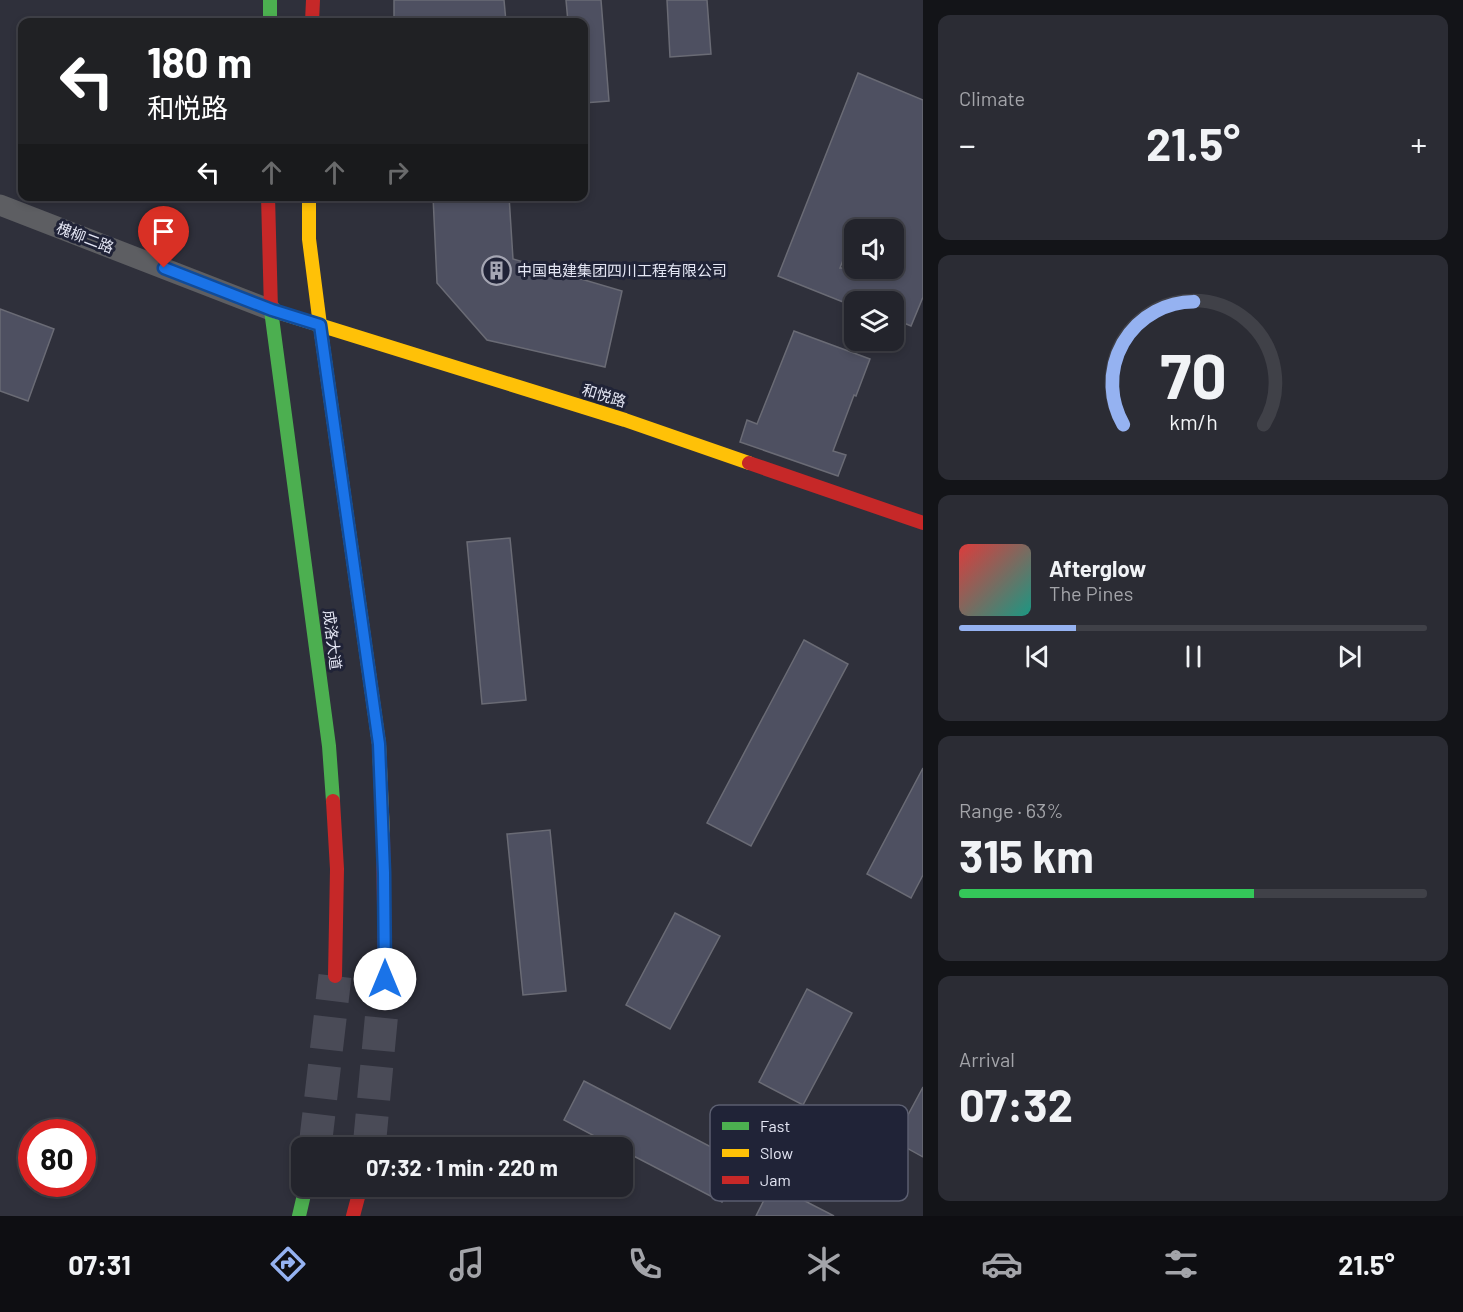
<!DOCTYPE html>
<html lang="en">
<head>
<meta charset="utf-8">
<style>
	body { margin:0; font-family:Barlow,"Noto Sans SC",sans-serif; background:#2b2c34; color:#f1f3f6; height:100vh; display:flex; flex-direction:column; font-size:22px; white-space:nowrap }
	* { box-sizing:border-box; margin:0 }
	p { font-size:20px; color:#a3a4a9 }
	.icon { flex:none; width:33px; height:33px; fill:none; stroke:currentColor; stroke-width:2; stroke-linecap:round; stroke-linejoin:round }
	.map { position:relative; flex:1; overflow:hidden }
	.drawer { display:flex; flex-direction:column; gap:15px; padding:15px; background:#131418; width:540px }
	.drawer>* { flex:none }
	.hud { position:absolute; left:18px; top:18px; width:570px; height:183px; border-radius:12px; box-shadow:0 3px 9px #0003,0 0 0 2px #404148; background:#202124; color:#fff; overflow:hidden }
	.controls { position:absolute; left:844px; top:219px; display:grid; gap:12px }
	.controls a { display:grid; place-items:center; width:60px; height:60px; border-radius:12px; background:#23242c; box-shadow:0 3px 9px #0003,0 0 0 2px #404148; font-size:30px }
	.speed { position:absolute; left:18px; top:1119px; display:flex; gap:12px; font-size:30px; font-weight:700; text-align:center }
	.speed>* { display:grid; place-content:center; width:78px; height:78px; border-radius:50%; background:#23242c; box-shadow:0 3px 9px #0003,0 0 0 2px #404148; line-height:1 }
	.speed .limit { border:9px solid #d22; background:#fff; color:#111 }
	.pin { position:absolute; display:grid; place-items:center; width:51px; height:51px; color:#fff; margin:-62px -26px; border-radius:50% 50% 50% 0; rotate:-45deg; box-shadow:0 0 6px #0007 }
	.pin .icon { rotate:45deg }
	.me { position:absolute; width:66px; margin:-33px; rotate:0deg; stroke-linejoin:round; filter:drop-shadow(0 0 4px #0008) }
	.turn { display:flex; align-items:center; gap:21px; height:126px; padding:0 30px; font-size:27px }
	.turn .icon { width:78px; height:78px; stroke-width:2.5 }
	.turn b { display:block; font-size:42px; line-height:51px }
	.lanes { display:flex; align-items:center; height:57px; padding:0 30px; background:#0003; justify-content:center; gap:30px; direction:ltr }
	.lanes .off { opacity:.35 }
	.big { font-size:45px; font-weight:700; line-height:1.1 }
	.drawer .card { flex:1; display:flex; flex-direction:column; justify-content:center; gap:9px; min-width:0; padding:0 21px; border-radius:12px; background:#2b2c34 }
	.drawer .dial { align-items:center; gap:0 }
	.dial svg { height:156px; overflow:visible; fill:none; stroke:#404148; stroke-width:7; stroke-linecap:round; text-anchor:middle }
	.dial text { fill:#f1f3f6; stroke:none }
	.song { display:flex; align-items:center; gap:18px }
	.cover { width:72px; height:72px; border-radius:9px; background:linear-gradient(135deg,hsl(0 70% 55%),hsl(170 70% 35%)) }
	.played { height:6px; border-radius:3px; background:linear-gradient(90deg,#95b2f1 25%,#404148 25%) }
	.keys { display:flex; justify-content:space-around; direction:ltr }
	.heat { display:flex; justify-content:space-between; align-items:center; font-size:33px; direction:ltr }
	.charge { height:9px; border-radius:4px; background:linear-gradient(90deg,#34c759 63%,#404148 0) }
	.trip { position:absolute; left:291px; top:1137px; width:342px; height:60px; border-radius:12px; background:#23242c; box-shadow:0 3px 9px #0003,0 0 0 2px #404148; font-weight:700; line-height:60px; text-align:center }
	.menu { display:flex; height:96px; justify-content:space-around; align-items:center; background:#0e0e12; color:#a3a4a9 }
	.menu .icon { width:42px; height:42px }
	.menu .active { color:#95b2f1 }
	.menu b { font-size:27px; color:#f1f3f6 }
	main { display:flex; flex:1; min-height:0 }
	.map>svg:first-child { display:block }
	.building { fill:#4e5061; stroke:#6a6b75; stroke-width:1.5; fill-rule:evenodd }
	.lines { fill:none; stroke-linecap:round; stroke-linejoin:round }
	.highway-tunnel { stroke:#4a4b57; stroke-width:33; stroke-dasharray:33 16; stroke-linecap:butt }
	.street { stroke:#5d5e62; stroke-width:21 }
	.fast { stroke:#4caf50; stroke-width:14 }
	.slow { stroke:#ffc107; stroke-width:14 }
	.jam { stroke:#c62828; stroke-width:14 }
	.route-casing { stroke:#114b97; stroke-width:15 }
	.route { stroke:#1a73e8; stroke-width:10 }
	.labels { text-anchor:middle; stroke-width:6; stroke-linejoin:round; paint-order:stroke }
	.street-label { font-size:15px; fill:#e4e6f4; stroke:#202337 }
	.poi-label { font-size:15px; fill:#e4e6f4; stroke:#202337; text-anchor:start }
	.key { fill:#202337; stroke:#5b5e70; stroke-width:1.5 }
	.key-label { font-size:16px; fill:#e4e6f4 }
</style>
</head>
<body>
<main>
<div class="map">
<svg width="923" height="1216" viewBox="0 0 923 1216">
	<rect width="100%" height="100%" fill="#2f303b"/>
	<g class="building">
		<path d="M 394,0 L 504,0 L 506,22 L 394,22 Z"/>
		<path d="M 566,0 L 601,0 L 609,101 L 584,103 L 584,22 L 568,22 Z"/>
		<path d="M 667,0 L 707,0 L 711,54 L 670,57 Z"/>
		<path d="M 858,73 L 923,100 L 923,297 L 911,326 L 894,319 L 894,302 L 843,302 L 778,276 ZM 855,230 L 894,230 L 894,268 L 840,268 Z"/>
		<path d="M 433,196 L 509,196 L 513,259 L 622,291 L 605,367 L 487,340 L 437,283 Z"/>
		<path d="M 0,309 L 54,329 L 28,401 L 0,391 Z"/>
		<path d="M 794,331 L 870,359 L 856,396 L 854,395 L 833,451 L 846,455 L 838,476 L 740,442 L 747,420 L 757,424 Z"/>
		<path d="M 510,538 L 526,700 L 482,704 L 467,542 Z"/>
		<path d="M 804,640 L 848,664 L 751,846 L 707,823 Z"/>
		<path d="M 923,768 L 923,875 L 911,898 L 867,874 Z"/>
		<path d="M 550,830 L 566,991 L 523,995 L 507,834 Z"/>
		<path d="M 675,913 L 720,936 L 670,1029 L 626,1005 Z"/>
		<path d="M 807,989 L 852,1013 L 803,1105 L 759,1082 Z"/>
		<path d="M 584,1081 L 742,1163 L 722,1202 L 622,1150 L 622,1148 L 617,1148 L 564,1120 Z"/>
		<path d="M 923,1087 L 923,1157 L 894,1141 Z"/>
		<path d="M 772,1184 L 834,1216 L 756,1216 Z"/>
	</g>
	<g class="lines">
		<g class="highway-tunnel">
			<path d="M 315,1147 L 335,976"/>
			<path d="M 369,1148 L 385,979"/>
		</g>
		<path class="street" d="M 0,205 L 271,310"/>
		<g class="fast">
			<path d="M 270,0 L 270,22"/>
			<path d="M 271,310 L 329,746 L 333,801"/>
			<path d="M 315,1147 L 315,1148"/>
			<path d="M 299,1216 L 306,1186"/>
		</g>
		<g class="slow">
			<path d="M 309,196 L 309,239 L 320,325"/>
			<path d="M 271,310 L 625,420 L 749,463"/>
			<path d="M 320,325 L 379,744 L 383,835"/>
		</g>
		<g class="jam">
			<path d="M 312,22 L 313,0"/>
			<path d="M 268,196 L 271,310"/>
			<path d="M 749,463 L 923,523"/>
			<path d="M 333,801 L 337,869 L 335,976"/>
			<path d="M 383,835 L 385,979"/>
			<path d="M 353,1216 L 361,1186"/>
		</g>
	</g>
	<g class="lines">
		<defs>
			<path id="route" d="M 164,268 L 272,310 L 320,325 L 379,744 L 384,873 L 385,979"/>
		</defs>
		<use href="#route" class="route-casing"/>
		<use href="#route" class="route"/>
	</g>
	<defs>
		<symbol id="building-ring" viewBox="-11 -11 22 22"><circle r="9.5" fill="#202337" stroke="#a5a6b3" stroke-width="1.5"/><path d="M-4-6H4V6H1V3H-1V6H-4ZM-2.5-4.3h1.7v1.8h-1.7ZM.8-4.3h1.7v1.8H.8ZM-2.5-1h1.7V.8h-1.7ZM.8-1h1.7V.8H.8Z" fill="#a5a6b3"/></symbol>
	</defs>
	<g fill-rule="evenodd">
		<use href="#building-ring" x="480" y="254" width="33" height="33"/>
	</g>
	<g class="labels">
		<g class="street-label">
			<text transform="translate(85 238) rotate(21)" y="5">槐柳二路</text>
			<text transform="translate(604 396) rotate(17)" y="5">和悦路</text>
			<text transform="translate(332 640) rotate(83)" y="5">成洛大道</text>
		</g>
		<g class="poi-label">
			<text x="517" y="276">中国电建集团四川工程有限公司</text>
		</g>
	</g>
	<rect x="710" y="1105" width="198" height="96" rx="9" class="key"/>
	<rect x="722" y="1122" width="27" height="8" fill="#4caf50"/>
	<rect x="722" y="1149" width="27" height="8" fill="#ffc107"/>
	<rect x="722" y="1176" width="27" height="8" fill="#c62828"/>
	<g class="key-label">
		<text x="760" y="1132">Fast</text>
		<text x="760" y="1159">Slow</text>
		<text x="760" y="1186">Jam</text>
	</g>
</svg>
<div class="controls">
<a><svg class="icon" aria-label="sound" viewBox="0 0 24 24"><path d="M4 9h4l5-4v14l-5-4H4zM17 9q2 3 0 6"/></svg></a>
<a><svg class="icon" aria-label="layers" viewBox="0 0 24 24"><path d="M12 4l9 5-9 5-9-5zM3 14l9 5 9-5"/></svg></a>
</div>
<div class="speed"><div class="limit">80</div></div>
<div class="pin" style="left:164px;top:268px;background:#d93025"><svg class="icon" aria-label="arrive" viewBox="0 0 24 24"><path d="M6 21V4h12l-3 4 3 4H6"/></svg></div>
<svg class="me" style="left:385px;top:979px" viewBox="-20 -20 40 40"><circle r="19" fill="#fff"/><path d="M0-13L10 11 0 6-10 11z" fill="#1a73e8"/></svg>
<div class="trip">07:32 · 1 min · 220 m</div>
<div class="hud">
<div class="turn"><svg class="icon" aria-label="left" viewBox="0 0 24 24"><path d="M17 20v-9H6M10 6l-5 5 5 5"/></svg><div><b>180 m</b>和悦路</div></div>
<div class="lanes"><svg class="icon" aria-label="left" viewBox="0 0 24 24"><path d="M17 20v-9H6M10 6l-5 5 5 5"/></svg><svg class="icon off" aria-label="ahead" viewBox="0 0 24 24"><path d="M12 20V5M6 11l6-6 6 6"/></svg><svg class="icon off" aria-label="ahead" viewBox="0 0 24 24"><path d="M12 20V5M6 11l6-6 6 6"/></svg><svg class="icon off" aria-label="right" viewBox="0 0 24 24"><path d="M7 20v-9h11M14 6l5 5-5 5"/></svg></div>
</div>
</div>
<section class="drawer">
<div class="card"><p>Climate</p>
<div class="heat"><a>−</a><b class="big">21.5°</b><a>+</a></div>
</div>
<div class="card dial"><svg viewBox="0 0 100 80">
<path d="M14 69A42 42 0 1 1 86 69"/>
<path d="M14 69A42 42 0 0 1 50 6" stroke="#95b2f1"/>
<text x="50" y="56" font-size="32" font-weight="700">70</text>
<text x="50" y="72" font-size="11">km/h</text>
</svg></div>
<div class="card">
<div class="song"><i class="cover"></i><div><b>Afterglow</b><p>The Pines</p></div></div>
<div class="played"></div>
<div class="keys"><svg class="icon" aria-label="previous" viewBox="0 0 24 24"><path d="M18 5L8 12l10 7zM5 5v14"/></svg><svg class="icon" aria-label="pause" viewBox="0 0 24 24"><path d="M8 5v14M16 5v14"/></svg><svg class="icon" aria-label="next" viewBox="0 0 24 24"><path d="M6 5l10 7-10 7zM19 5v14"/></svg></div>
</div>
<div class="card"><p>Range · 63%</p><b class="big">315 km</b><div class="charge"></div></div>
<div class="card"><p>Arrival</p><b class="big">07:32</b></div>
</section>
</main>
<nav class="menu">
<b>07:31</b>
<svg class="icon active" aria-label="directions" viewBox="0 0 24 24"><path d="M12 3l9 9-9 9-9-9zM9 14v-3h6M13 9l2 2-2 2"/></svg>
<svg class="icon" aria-label="music" viewBox="0 0 24 24"><path d="M9 18V5l10-2v13"/><circle cx="6" cy="18" r="3"/><circle cx="16" cy="16" r="3"/></svg>
<svg class="icon" aria-label="phone" viewBox="0 0 24 24"><path d="M5 4h4l2 5-3 2q2 4 5 5l2-3 5 2v4C11 20 4 13 5 4z"/></svg>
<svg class="icon" aria-label="climate" viewBox="0 0 24 24"><path d="M12 3v18M4 7l16 10M4 17L20 7"/></svg>
<svg class="icon" aria-label="car" viewBox="0 0 24 24"><path d="M5 17H2v-5l4-1 3-4h7l3 4 3 1v5h-3M9 17h6M6 11h13"/><circle cx="7" cy="17" r="2"/><circle cx="17" cy="17" r="2"/></svg>
<svg class="icon" aria-label="filters" viewBox="0 0 24 24"><path d="M4 7h16M4 17h16"/><circle cx="9" cy="7" r="2"/><circle cx="15" cy="17" r="2"/></svg>
<b>21.5°</b>
</nav>
</body>
</html>
